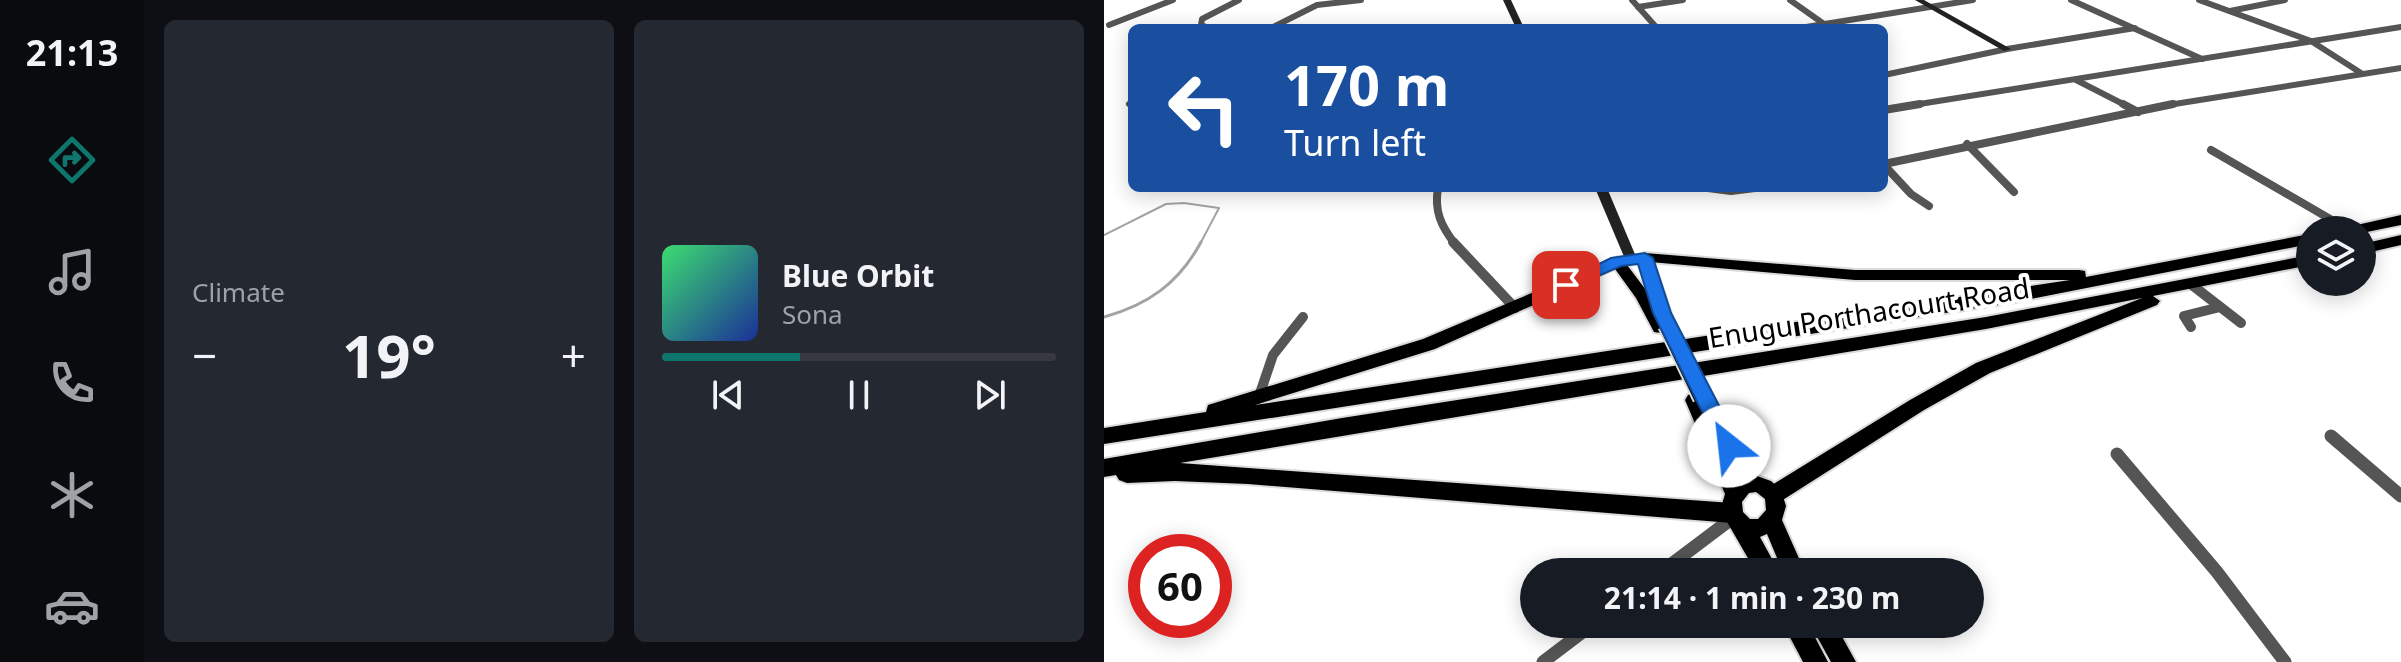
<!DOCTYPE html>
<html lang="en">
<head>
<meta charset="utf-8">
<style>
	body { margin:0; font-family:"Noto Sans",sans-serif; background:#242831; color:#f1f3f6; height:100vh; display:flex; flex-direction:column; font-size:30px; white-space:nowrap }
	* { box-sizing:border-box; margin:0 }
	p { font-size:26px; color:#9ea1a6 }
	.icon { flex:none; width:44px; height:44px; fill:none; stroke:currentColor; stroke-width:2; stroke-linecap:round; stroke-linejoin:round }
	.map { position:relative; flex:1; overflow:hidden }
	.panel { display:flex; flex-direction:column; gap:20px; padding:20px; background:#0d0f14; width:960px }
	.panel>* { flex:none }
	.guide { position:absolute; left:24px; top:24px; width:760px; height:168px; border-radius:12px; box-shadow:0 4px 20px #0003; background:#1a4fa0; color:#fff; overflow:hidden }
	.fabs { position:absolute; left:1192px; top:216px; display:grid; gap:16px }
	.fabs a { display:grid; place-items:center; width:80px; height:80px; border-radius:50%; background:#171b24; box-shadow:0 4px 20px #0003; font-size:40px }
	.speed { position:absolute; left:24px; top:534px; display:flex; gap:16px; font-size:40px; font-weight:700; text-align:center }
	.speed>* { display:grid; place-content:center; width:104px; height:104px; border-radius:50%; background:#171b24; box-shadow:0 4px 20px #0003; line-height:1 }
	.speed .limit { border:12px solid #d22; background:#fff; color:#111 }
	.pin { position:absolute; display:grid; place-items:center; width:68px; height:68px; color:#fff; margin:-34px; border-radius:16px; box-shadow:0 4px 12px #0006 }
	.me { position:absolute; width:88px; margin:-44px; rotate:331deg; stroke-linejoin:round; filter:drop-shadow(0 0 6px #0008) }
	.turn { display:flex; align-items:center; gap:28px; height:168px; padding:0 24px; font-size:36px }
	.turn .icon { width:104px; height:104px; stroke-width:2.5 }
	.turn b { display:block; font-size:56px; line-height:68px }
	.big { font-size:60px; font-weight:700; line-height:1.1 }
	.panel .widget { flex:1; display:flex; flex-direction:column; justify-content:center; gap:12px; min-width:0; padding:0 28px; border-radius:12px; background:#242831 }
	.song { display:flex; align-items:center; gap:24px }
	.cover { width:96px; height:96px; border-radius:12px; background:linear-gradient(135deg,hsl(140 70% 55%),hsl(230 70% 35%)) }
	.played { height:8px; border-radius:4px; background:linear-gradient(90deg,#0f766e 35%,#363941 35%) }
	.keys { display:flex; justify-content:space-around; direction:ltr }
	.heat { display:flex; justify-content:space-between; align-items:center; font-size:44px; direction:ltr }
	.panel .tiles { flex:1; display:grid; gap:20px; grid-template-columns:repeat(2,1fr) }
	.trip { position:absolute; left:416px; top:558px; width:464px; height:80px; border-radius:40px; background:#171b24; box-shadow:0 4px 20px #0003; font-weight:700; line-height:80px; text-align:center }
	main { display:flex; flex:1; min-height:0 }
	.dock { display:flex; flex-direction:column; width:144px; justify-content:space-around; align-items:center; background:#090b0e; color:#9ea1a6 }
	.dock .icon { width:56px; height:56px }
	.dock .selected { color:#0f766e }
	.dock b { font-size:36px; color:#f1f3f6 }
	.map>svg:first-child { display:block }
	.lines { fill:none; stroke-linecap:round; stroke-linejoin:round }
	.stream-far1 { stroke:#a3a3a3; stroke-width:2 }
	.stream { stroke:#a3a3a3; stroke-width:3 }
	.primary-casing { stroke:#dbdbdb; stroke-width:4 }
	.highway-casing { stroke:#dbdbdb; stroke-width:4 }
	.street-far3 { stroke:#555; stroke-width:6 }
	.street-far2 { stroke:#555; stroke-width:8 }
	.street-far1 { stroke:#555; stroke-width:10 }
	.street { stroke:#555; stroke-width:13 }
	.secondary { fill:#222; fill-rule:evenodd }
	.primary { fill:#000; fill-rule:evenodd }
	.highway { fill:#000; fill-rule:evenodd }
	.primary-bridge-casing { stroke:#dbdbdb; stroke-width:20; stroke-linecap:butt }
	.primary-bridge { stroke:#000; stroke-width:16 }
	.route { fill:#1a73e8; stroke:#114b97; stroke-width:2 }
	.labels { text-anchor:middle; stroke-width:8; stroke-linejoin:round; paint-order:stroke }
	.street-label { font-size:28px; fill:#000; stroke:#fff }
</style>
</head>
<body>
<main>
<nav class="dock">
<b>21:13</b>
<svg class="icon selected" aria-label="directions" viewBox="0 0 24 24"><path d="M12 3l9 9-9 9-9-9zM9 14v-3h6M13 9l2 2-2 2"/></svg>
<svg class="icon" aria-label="music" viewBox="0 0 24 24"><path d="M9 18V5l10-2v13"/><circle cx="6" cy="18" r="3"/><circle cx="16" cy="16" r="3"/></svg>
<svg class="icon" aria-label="phone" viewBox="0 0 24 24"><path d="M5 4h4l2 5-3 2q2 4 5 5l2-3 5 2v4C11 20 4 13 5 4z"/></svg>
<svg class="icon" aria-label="climate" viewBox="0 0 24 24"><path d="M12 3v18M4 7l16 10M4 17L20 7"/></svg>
<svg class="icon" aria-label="car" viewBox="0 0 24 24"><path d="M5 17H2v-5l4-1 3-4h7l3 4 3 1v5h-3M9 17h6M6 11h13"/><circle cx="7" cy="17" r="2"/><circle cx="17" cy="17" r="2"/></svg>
</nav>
<section class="panel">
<div class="tiles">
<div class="widget"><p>Climate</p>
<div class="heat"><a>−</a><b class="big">19°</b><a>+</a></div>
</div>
<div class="widget">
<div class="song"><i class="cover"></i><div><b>Blue Orbit</b><p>Sona</p></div></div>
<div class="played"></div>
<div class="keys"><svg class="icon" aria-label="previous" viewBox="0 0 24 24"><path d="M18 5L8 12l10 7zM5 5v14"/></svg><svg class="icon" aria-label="pause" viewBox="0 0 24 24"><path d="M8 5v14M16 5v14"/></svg><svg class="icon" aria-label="next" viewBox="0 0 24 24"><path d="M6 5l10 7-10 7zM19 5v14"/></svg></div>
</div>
</div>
</section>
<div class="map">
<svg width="1297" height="662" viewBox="0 0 1297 662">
	<rect width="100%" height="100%" fill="#fff"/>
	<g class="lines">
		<path class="stream-far1" d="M 0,235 L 62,204 L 80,203 L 115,208 L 96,244"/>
		<path class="stream" d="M 0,317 C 44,305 75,283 97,242"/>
		<defs>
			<g id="primary">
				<path d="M 541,254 L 548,258 L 571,325 C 567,332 558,334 550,332 L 532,298 L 506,262 L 513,258 ZM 535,263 L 545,294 L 523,265 Z"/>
				<path d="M 590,393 L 596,395 L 599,400 L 609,401 L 653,476 L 667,481 L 677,490 L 682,506 L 678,520 L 701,572 L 679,572 L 663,534 L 656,537 L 675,572 L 652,572 L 619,515 L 618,504 L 621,494 L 581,400 L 584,395 ZM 652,492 L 661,499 L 662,510 L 654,519 L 646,519 L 639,512 L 638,502 L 645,493 Z"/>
				<path d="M 679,624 L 704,624 L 724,662 L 699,662 Z"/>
				<path d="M 706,624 L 731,624 L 752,662 L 727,662 Z"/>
			</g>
			<g id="highway">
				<path d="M 1297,215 L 1297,225 L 1258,233 L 1258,230 L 1241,230 L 1244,227 Z"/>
				<path d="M 1206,234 L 1206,244 L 912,302 L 0,444 L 0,428 L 102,412 L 104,405 L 319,339 L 513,257 L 521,262 L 519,265 L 331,349 L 151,405 L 966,280 L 751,280 L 535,261 L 533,258 L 535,255 L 541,253 L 751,270 L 975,270 L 981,271 L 982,277 Z"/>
				<path d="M 1297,235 L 1297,245 L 1258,254 L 1258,244 Z"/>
				<path d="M 1206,255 L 1206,265 L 1049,296 L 1056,301 L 1053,305 L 886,373 L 820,410 L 671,505 L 663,502 L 660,495 L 663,488 L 806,400 L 872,363 L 1038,298 L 882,329 L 76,463 L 628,503 L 636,506 L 639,513 L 636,520 L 628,523 L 144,484 L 71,481 L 23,483 L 15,480 L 12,475 L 0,477 L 0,459 L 238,418 L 882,317 Z"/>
			</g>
		</defs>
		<use href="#primary" class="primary-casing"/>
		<use href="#highway" class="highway-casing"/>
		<g class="street-far3">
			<path d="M 528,0 L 553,28"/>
			<path d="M 686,0 L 720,24"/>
			<path d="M 967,0 L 1098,59"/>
			<path d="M 1095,0 L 1207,41 L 1257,73"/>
			<path d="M 534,7 L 579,0"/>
			<path d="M 1126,11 L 1181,0"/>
			<path d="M 5,25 L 69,0"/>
			<path d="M 105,28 L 97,25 L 98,19 L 135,0"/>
			<path d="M 167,28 L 213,5 L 257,0"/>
			<path d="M 696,28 L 869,0"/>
			<path d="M 780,75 L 903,49 L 1031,28"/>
			<path d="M 972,80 L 1023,106"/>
			<path d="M 25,104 L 28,102"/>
			<path d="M 803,106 L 1297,27"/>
			<path d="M 1058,106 L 1297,68"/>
		</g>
		<g class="street-far2">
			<path d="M 1019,104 L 1034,112"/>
			<path d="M 780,110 L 816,104"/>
			<path d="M 863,144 L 910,192"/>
			<path d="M 1107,150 L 1245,230"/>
			<path d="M 780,164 L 1069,104"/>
			<path d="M 780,165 L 807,194 L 825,206"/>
			<path d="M 334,188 C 330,211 337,226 351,244"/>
			<path d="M 604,188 L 627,191 L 651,188"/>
		</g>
		<g class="street-far1">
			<path d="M 349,242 L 411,308"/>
			<path d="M 1088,285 L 1137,323"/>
			<path d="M 1087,327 L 1080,316 L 1116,307"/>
			<path d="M 154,399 L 169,355 L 199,317"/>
		</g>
		<g class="street">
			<path d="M 1227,436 L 1297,496"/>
			<path d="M 1013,454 L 1113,572 L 1181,662"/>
			<path d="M 557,572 L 630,517"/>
			<path d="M 439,662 L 489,624"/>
		</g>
		<g class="secondary">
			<path d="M 399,0 L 407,0 L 420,28 L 412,28 Z"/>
			<path d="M 811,0 L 820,0 L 907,49 L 900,51 Z"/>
			<path d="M 491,188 L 503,188 L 533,259 L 531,262 L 523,262 L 521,259 Z"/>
		</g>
		<use href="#primary" class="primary"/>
		<use href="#highway" class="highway"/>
		<defs>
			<path id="primary-bridge" d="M 563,325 L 598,398"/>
		</defs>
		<use href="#primary-bridge" class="primary-bridge-casing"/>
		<use href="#primary-bridge" class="primary-bridge"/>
	</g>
	<path class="route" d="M 541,253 L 549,258 L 567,313 L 636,446 L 633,452 L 625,455 L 618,452 L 549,313 L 534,264 L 517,266 L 462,290 L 453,285 L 507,258 Z"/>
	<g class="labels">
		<g class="street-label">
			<text transform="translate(765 313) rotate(-9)" y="10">Enugu Porthacourt Road</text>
		</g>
	</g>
</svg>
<div class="fabs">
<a><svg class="icon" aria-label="layers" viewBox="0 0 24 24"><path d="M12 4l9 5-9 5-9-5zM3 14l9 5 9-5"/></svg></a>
</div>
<div class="speed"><div class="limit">60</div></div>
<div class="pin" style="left:462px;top:285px;background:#d93025"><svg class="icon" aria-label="arrive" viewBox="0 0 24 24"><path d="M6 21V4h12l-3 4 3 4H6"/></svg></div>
<svg class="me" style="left:625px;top:446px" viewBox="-20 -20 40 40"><circle r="19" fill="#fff"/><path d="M0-13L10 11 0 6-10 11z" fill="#1a73e8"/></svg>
<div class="trip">21:14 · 1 min · 230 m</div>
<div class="guide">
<div class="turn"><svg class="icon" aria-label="left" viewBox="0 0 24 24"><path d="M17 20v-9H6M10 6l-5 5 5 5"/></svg><div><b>170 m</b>Turn left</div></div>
</div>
</div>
</main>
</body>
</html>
